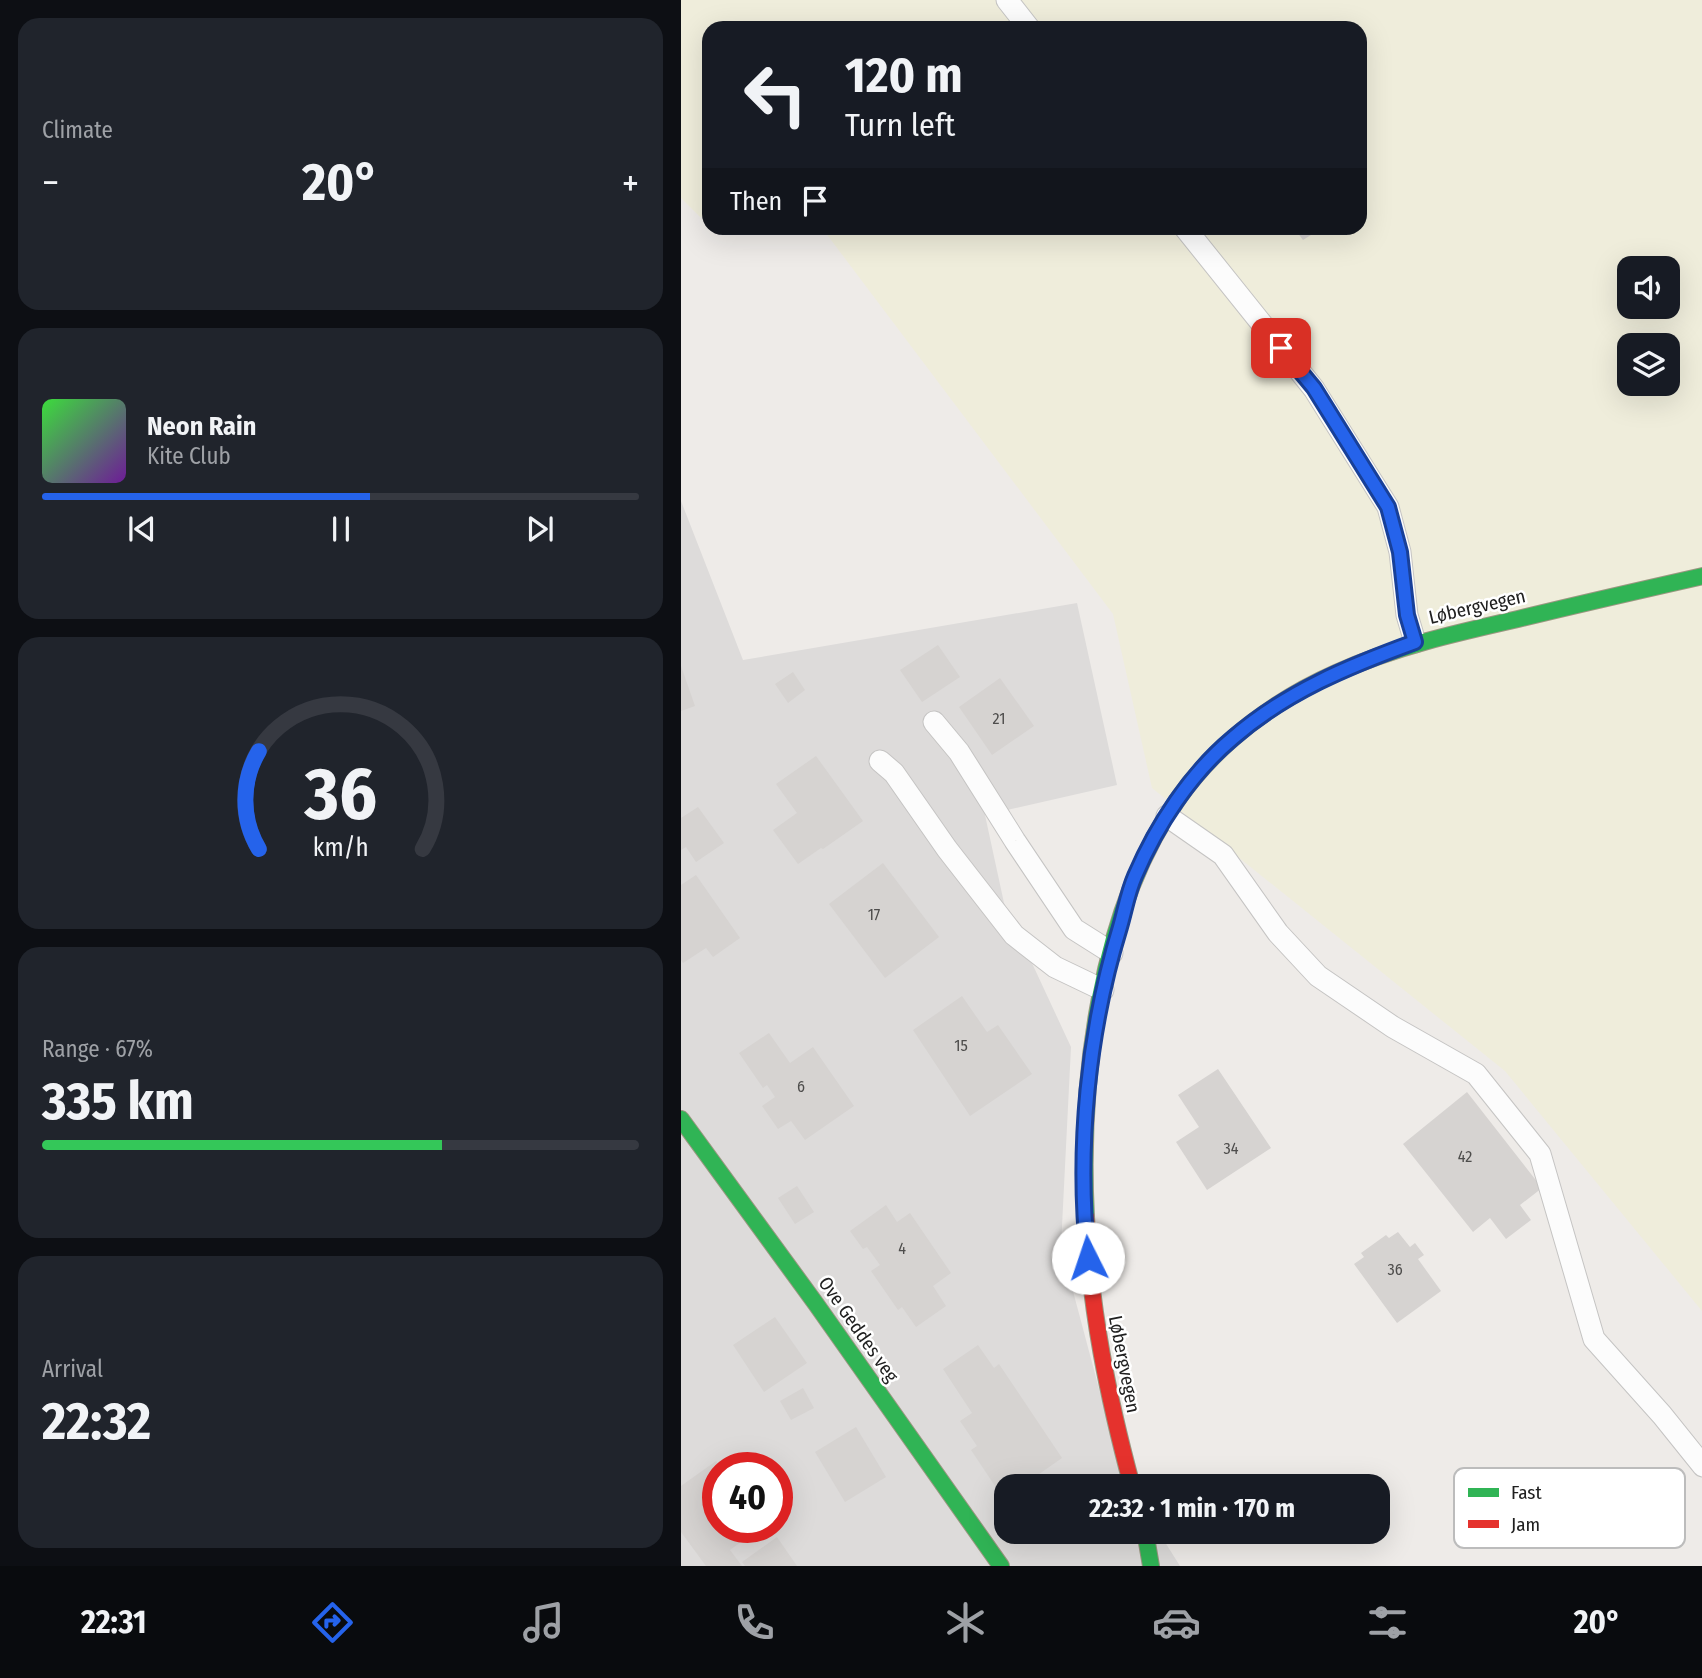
<!DOCTYPE html>
<html lang="en">
<head>
<meta charset="utf-8">
<style>
	body { margin:0; font-family:"Fira Sans Condensed",sans-serif; background:#20242c; color:#f1f3f6; height:100vh; display:flex; flex-direction:column; font-size:26px; white-space:nowrap }
	* { box-sizing:border-box; margin:0 }
	p { font-size:23px; color:#9ea1a6 }
	.icon { flex:none; width:38px; height:38px; fill:none; stroke:currentColor; stroke-width:2; stroke-linecap:round; stroke-linejoin:round }
	.map { position:relative; flex:1; overflow:hidden }
	.drawer { display:flex; flex-direction:column; gap:18px; padding:18px; background:#0d0f14; width:681px }
	.drawer>* { flex:none }
	.top-card { position:absolute; left:21px; top:21px; width:665px; height:214px; border-radius:21px; box-shadow:0 7px 28px #0002; background:#171b24; color:#f1f3f6; overflow:hidden }
	.tools { position:absolute; left:936px; top:256px; display:grid; gap:14px }
	.tools a { display:grid; place-items:center; width:63px; height:63px; border-radius:14px; background:#171b24; box-shadow:0 7px 28px #0002; font-size:35px }
	.speed { position:absolute; left:21px; top:1452px; display:flex; gap:14px; font-size:35px; font-weight:700; text-align:center }
	.speed>* { display:grid; place-content:center; width:91px; height:91px; border-radius:50%; background:#171b24; box-shadow:0 7px 28px #0002; line-height:1 }
	.speed .limit { border:10px solid #d22; background:#fff; color:#111 }
	.pin { position:absolute; display:grid; place-items:center; width:60px; height:60px; color:#fff; margin:-30px; border-radius:14px; box-shadow:0 4px 10px #0006 }
	.me { position:absolute; width:77px; margin:-38px; rotate:356deg; stroke-linejoin:round; filter:drop-shadow(0 0 5px #0008) }
	.turn { display:flex; align-items:center; gap:24px; height:147px; padding:0 28px; font-size:32px }
	.turn .icon { width:91px; height:91px; stroke-width:2.5 }
	.turn b { display:block; font-size:49px; line-height:60px }
	.then { display:flex; align-items:center; height:66px; padding:0 28px; background:#0003; gap:14px; font-size:26px }
	.big { font-size:52px; font-weight:700; line-height:1.1 }
	.drawer .tile { flex:1; display:flex; flex-direction:column; justify-content:center; gap:10px; min-width:0; padding:0 24px; border-radius:21px; background:#20242c }
	.drawer .dial { align-items:center; gap:0 }
	.dial svg { height:182px; overflow:visible; fill:none; stroke:#363941; stroke-width:7; stroke-linecap:round; text-anchor:middle }
	.dial text { fill:#f1f3f6; stroke:none }
	.song { display:flex; align-items:center; gap:21px }
	.cover { width:84px; height:84px; border-radius:10px; background:linear-gradient(135deg,hsl(120 70% 55%),hsl(280 70% 35%)) }
	.played { height:7px; border-radius:4px; background:linear-gradient(90deg,#2563eb 55%,#363941 55%) }
	.keys { display:flex; justify-content:space-around; direction:ltr }
	.heat { display:flex; justify-content:space-between; align-items:center; font-size:38px; direction:ltr }
	.charge { height:10px; border-radius:5px; background:linear-gradient(90deg,#34c759 67%,#363941 0) }
	.trip { position:absolute; left:313px; top:1474px; width:396px; height:70px; border-radius:21px; background:#171b24; box-shadow:0 7px 28px #0002; font-weight:700; line-height:70px; text-align:center }
	.dock { display:flex; height:112px; justify-content:space-around; align-items:center; background:#090b0e; color:#9ea1a6 }
	.dock .icon { width:49px; height:49px }
	.dock .current { color:#2563eb }
	.dock b { font-size:32px; color:#f1f3f6 }
	main { display:flex; flex:1; min-height:0 }
	.map>svg:first-child { display:block }
	.residential { fill:#dddbda; fill-rule:evenodd }
	.farmland { fill:#efeddb; fill-rule:evenodd }
	.building { fill:#d6d3d1 }
	.lines { fill:none; stroke-linecap:round; stroke-linejoin:round }
	.lane-casing { stroke:#c5c4c3; stroke-width:23 }
	.fast-casing { stroke:#999780; stroke-width:18 }
	.jam-casing { stroke:#999780; stroke-width:18 }
	.lane { stroke:#fcfcfc; stroke-width:21 }
	.fast { stroke:#30b455; stroke-width:16 }
	.jam { stroke:#e5322d; stroke-width:16 }
	.route-casing { stroke:#184099; stroke-width:18 }
	.route { stroke:#2563eb; stroke-width:12 }
	.labels { text-anchor:middle; stroke-width:5; stroke-linejoin:round; paint-order:stroke }
	.number-label { font-size:16px; fill:#4e4d4c }
	.street-label { font-size:19px; fill:#202020; stroke:#fff }
	.key { fill:#fff; stroke:#bcbcbc; stroke-width:2 }
	.key-label { font-size:19px; fill:#202020 }
</style>
</head>
<body>
<main>
<section class="drawer">
<div class="tile"><p>Climate</p>
<div class="heat"><a>−</a><b class="big">20°</b><a>+</a></div>
</div>
<div class="tile">
<div class="song"><i class="cover"></i><div><b>Neon Rain</b><p>Kite Club</p></div></div>
<div class="played"></div>
<div class="keys"><svg class="icon" aria-label="previous" viewBox="0 0 24 24"><path d="M18 5L8 12l10 7zM5 5v14"/></svg><svg class="icon" aria-label="pause" viewBox="0 0 24 24"><path d="M8 5v14M16 5v14"/></svg><svg class="icon" aria-label="next" viewBox="0 0 24 24"><path d="M6 5l10 7-10 7zM19 5v14"/></svg></div>
</div>
<div class="tile dial"><svg viewBox="0 0 100 80">
<path d="M14 69A42 42 0 1 1 86 69"/>
<path d="M14 69A42 42 0 0 1 14 26" stroke="#2563eb"/>
<text x="50" y="56" font-size="32" font-weight="700">36</text>
<text x="50" y="72" font-size="11">km/h</text>
</svg></div>
<div class="tile"><p>Range · 67%</p><b class="big">335 km</b><div class="charge"></div></div>
<div class="tile"><p>Arrival</p><b class="big">22:32</b></div>
</section>
<div class="map">
<svg width="1022" height="1566" viewBox="0 0 1022 1566">
	<rect width="100%" height="100%" fill="#eeebe8"/>
	<path class="residential" d="M 0,501 L 62,660 L 396,603 L 436,785 L 304,815 L 323,903 L 390,1047 L 380,1246 L 442,1479 L 447,1486 L 326,1486 L 326,1531 L 477,1531 L 499,1566 L 0,1566 ZM 37,1468 L 96,1468 L 96,1528 L 37,1528 Z"/>
	<path class="farmland" d="M 0,0 L 1021,0 L 1021,1311 L 824,1071 L 471,788 L 432,614 L 141,228 L 679,228 L 679,28 L 28,28 L 28,216 L 19,217 L 0,198 ZM 948,268 L 987,268 L 987,306 L 948,306 ZM 948,345 L 987,345 L 987,383 L 948,383 Z"/>
	<g class="building">
		<path d="M 613,228 L 641,228 L 622,240 Z"/>
		<path d="M 257,645 L 279,677 L 241,702 L 219,670 Z"/>
		<path d="M 0,666 L 14,706 L 0,711 Z"/>
		<path d="M 112,672 L 124,690 L 107,703 L 94,684 Z"/>
		<path d="M 319,678 L 353,726 L 311,755 L 278,707 Z"/>
		<path d="M 135,756 L 182,821 L 142,849 L 140,848 L 117,864 L 92,830 L 116,813 L 95,784 Z"/>
		<path d="M 17,807 L 43,843 L 15,862 L 5,847 L 0,850 L 0,818 Z"/>
		<path d="M 202,863 L 258,937 L 204,978 L 148,904 Z"/>
		<path d="M 15,875 L 59,938 L 32,957 L 25,948 L 2,963 L 0,960 L 0,885 Z"/>
		<path d="M 281,996 L 306,1032 L 317,1025 L 351,1074 L 289,1116 L 232,1030 Z"/>
		<path d="M 88,1033 L 109,1063 L 132,1047 L 173,1106 L 124,1140 L 110,1121 L 97,1129 L 81,1106 L 94,1097 L 86,1085 L 82,1088 L 58,1053 Z"/>
		<path d="M 537,1069 L 590,1148 L 526,1190 L 495,1142 L 518,1127 L 497,1095 Z"/>
		<path d="M 786,1092 L 861,1188 L 839,1205 L 850,1220 L 825,1239 L 809,1218 L 792,1232 L 722,1144 Z"/>
		<path d="M 116,1186 L 133,1212 L 114,1224 L 97,1198 Z"/>
		<path d="M 205,1205 L 216,1222 L 229,1213 L 270,1273 L 252,1286 L 265,1306 L 235,1327 L 221,1307 L 217,1310 L 190,1271 L 199,1265 L 186,1247 L 182,1249 L 169,1231 Z"/>
		<path d="M 717,1232 L 729,1247 L 734,1243 L 743,1255 L 737,1259 L 760,1291 L 716,1323 L 673,1264 L 683,1257 L 680,1253 L 705,1235 L 708,1238 Z"/>
		<path d="M 94,1317 L 126,1363 L 83,1392 L 52,1345 Z"/>
		<path d="M 297,1345 L 313,1368 L 318,1364 L 381,1458 L 341,1486 L 326,1486 L 326,1496 L 322,1498 L 290,1450 L 296,1446 L 279,1421 L 291,1413 L 262,1369 Z"/>
		<path d="M 122,1388 L 133,1408 L 110,1420 L 99,1401 Z"/>
		<path d="M 175,1427 L 205,1477 L 164,1502 L 134,1452 Z"/>
		<path d="M 35,1461 L 41,1468 L 37,1468 L 37,1528 L 68,1528 L 72,1533 L 49,1550 L 61,1566 L 25,1566 L 0,1532 L 0,1486 Z"/>
		<path d="M 96,1537 L 116,1566 L 64,1566 L 61,1562 Z"/>
	</g>
	<g class="lines">
		<defs>
			<g id="lane">
				<path d="M 326,0 L 348,28"/>
				<path d="M 504,228 L 633,389 L 707,507 L 719,552 L 726,615 L 734,642"/>
				<path d="M 253,722 L 278,752 L 334,841 L 393,929 L 431,953"/>
				<path d="M 199,761 L 213,773 L 266,849 L 333,935 L 374,967 L 422,990"/>
				<path d="M 486,816 L 542,855 L 597,933 L 637,976 L 712,1027 L 795,1074 L 859,1154 L 913,1339 L 981,1415 L 1022,1466"/>
			</g>
			<g id="fast">
				<path d="M 0,1119 L 135,1304 L 320,1566"/>
				<path d="M 405,1217 C 398,1081 418,909 499,796 C 538,742 594,700 655,673 C 713,647 775,633 837,619 C 898,604 960,590 1022,576"/>
				<path d="M 464,1531 L 470,1566"/>
			</g>
			<path id="jam" d="M 405,1217 C 409,1309 427,1397 451,1486"/>
		</defs>
		<use href="#lane" class="lane-casing"/>
		<use href="#fast" class="fast-casing"/>
		<use href="#jam" class="jam-casing"/>
		<use href="#lane" class="lane"/>
		<use href="#fast" class="fast"/>
		<use href="#jam" class="jam"/>
	</g>
	<g class="lines">
		<defs>
			<path id="route" d="M 407,1258 C 395,1149 407,1031 439,927 C 444,910 447,892 454,876 C 476,825 509,774 552,738 C 605,692 668,666 734,642 L 726,615 L 719,552 L 707,507 L 633,388 L 600,348"/>
		</defs>
		<use href="#route" class="route-casing"/>
		<use href="#route" class="route"/>
	</g>
	<g class="labels">
		<g class="number-label">
			<text x="318" y="724">21</text>
			<text x="193" y="920">17</text>
			<text x="280" y="1051">15</text>
			<text x="120" y="1092">6</text>
			<text x="550" y="1154">34</text>
			<text x="784" y="1162">42</text>
			<text x="221" y="1254">4</text>
			<text x="714" y="1275">36</text>
		</g>
		<g class="street-label">
			<text transform="translate(796 606) rotate(-13)" y="7">Løbergvegen</text>
			<text transform="translate(178 1329) rotate(55)" y="7">Ove Geddes veg</text>
			<text transform="translate(444 1364) rotate(79)" y="7">Løbergvegen</text>
		</g>
	</g>
	<rect x="773" y="1468" width="231" height="80" rx="10" class="key"/>
	<rect x="787" y="1488" width="31" height="9" fill="#30b455"/>
	<rect x="787" y="1520" width="31" height="8" fill="#e5322d"/>
	<g class="key-label">
		<text x="830" y="1499">Fast</text>
		<text x="830" y="1531">Jam</text>
	</g>
</svg>
<div class="tools">
<a><svg class="icon" aria-label="sound" viewBox="0 0 24 24"><path d="M4 9h4l5-4v14l-5-4H4zM17 9q2 3 0 6"/></svg></a>
<a><svg class="icon" aria-label="layers" viewBox="0 0 24 24"><path d="M12 4l9 5-9 5-9-5zM3 14l9 5 9-5"/></svg></a>
</div>
<div class="speed"><div class="limit">40</div></div>
<div class="pin" style="left:600px;top:348px;background:#d93025"><svg class="icon" aria-label="arrive" viewBox="0 0 24 24"><path d="M6 21V4h12l-3 4 3 4H6"/></svg></div>
<svg class="me" style="left:407px;top:1258px" viewBox="-20 -20 40 40"><circle r="19" fill="#fff"/><path d="M0-13L10 11 0 6-10 11z" fill="#2563eb"/></svg>
<div class="trip">22:32 · 1 min · 170 m</div>
<div class="top-card">
<div class="turn"><svg class="icon" aria-label="left" viewBox="0 0 24 24"><path d="M17 20v-9H6M10 6l-5 5 5 5"/></svg><div><b>120 m</b>Turn left</div></div>
<div class="then">Then<svg class="icon" aria-label="arrive" viewBox="0 0 24 24"><path d="M6 21V4h12l-3 4 3 4H6"/></svg></div>
</div>
</div>
</main>
<nav class="dock">
<b>22:31</b>
<svg class="icon current" aria-label="directions" viewBox="0 0 24 24"><path d="M12 3l9 9-9 9-9-9zM9 14v-3h6M13 9l2 2-2 2"/></svg>
<svg class="icon" aria-label="music" viewBox="0 0 24 24"><path d="M9 18V5l10-2v13"/><circle cx="6" cy="18" r="3"/><circle cx="16" cy="16" r="3"/></svg>
<svg class="icon" aria-label="phone" viewBox="0 0 24 24"><path d="M5 4h4l2 5-3 2q2 4 5 5l2-3 5 2v4C11 20 4 13 5 4z"/></svg>
<svg class="icon" aria-label="climate" viewBox="0 0 24 24"><path d="M12 3v18M4 7l16 10M4 17L20 7"/></svg>
<svg class="icon" aria-label="car" viewBox="0 0 24 24"><path d="M5 17H2v-5l4-1 3-4h7l3 4 3 1v5h-3M9 17h6M6 11h13"/><circle cx="7" cy="17" r="2"/><circle cx="17" cy="17" r="2"/></svg>
<svg class="icon" aria-label="filters" viewBox="0 0 24 24"><path d="M4 7h16M4 17h16"/><circle cx="9" cy="7" r="2"/><circle cx="15" cy="17" r="2"/></svg>
<b>20°</b>
</nav>
</body>
</html>
